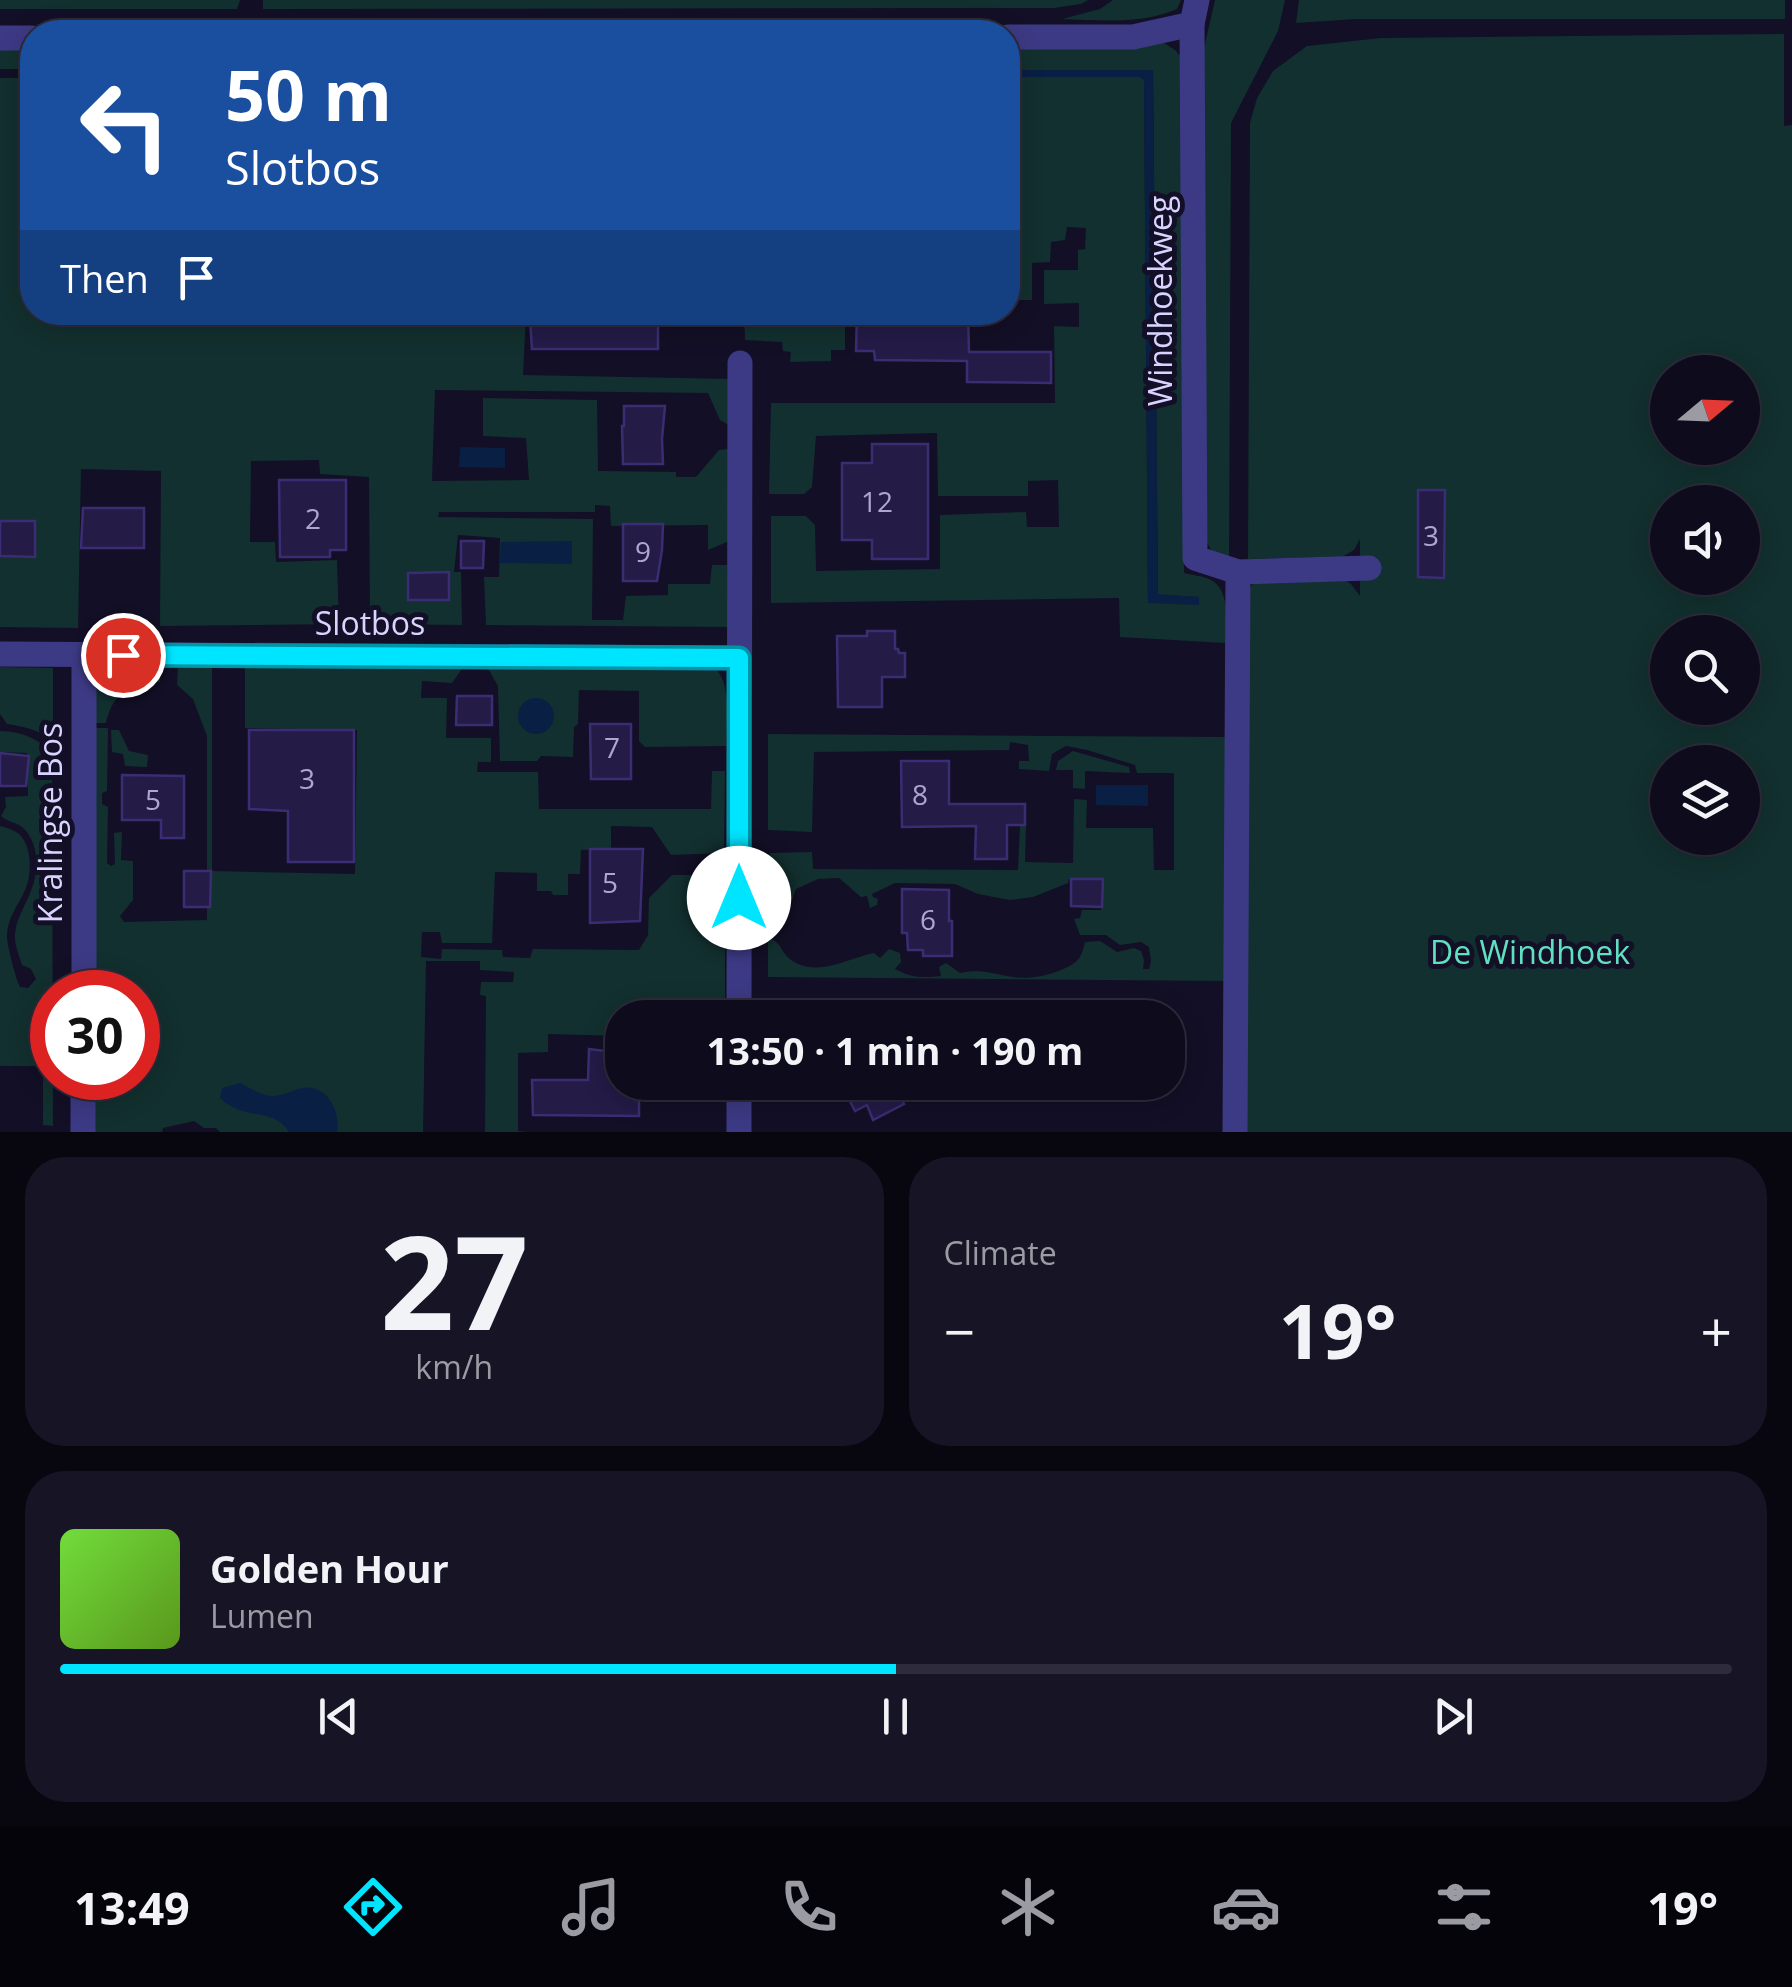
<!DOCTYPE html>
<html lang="en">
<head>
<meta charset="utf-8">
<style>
	body { margin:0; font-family:"Open Sans",sans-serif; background:#171425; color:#f1f3f6; height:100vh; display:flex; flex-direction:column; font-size:38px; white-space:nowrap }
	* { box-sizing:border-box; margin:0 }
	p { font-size:32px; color:#9b9ba3 }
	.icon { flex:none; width:55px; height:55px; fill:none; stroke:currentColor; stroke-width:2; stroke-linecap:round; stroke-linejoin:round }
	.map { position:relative; height:1132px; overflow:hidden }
	.sheet { display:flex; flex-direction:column; gap:25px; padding:25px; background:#08060f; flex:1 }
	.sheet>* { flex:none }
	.hud { position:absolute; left:20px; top:20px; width:1000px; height:305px; border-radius:40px; box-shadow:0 5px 25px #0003,0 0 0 2px #2e2b3b; background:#1a4fa0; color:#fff; overflow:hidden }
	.needle { width:65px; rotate:71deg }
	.fabs { position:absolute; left:1650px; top:355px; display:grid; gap:20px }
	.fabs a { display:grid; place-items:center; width:110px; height:110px; border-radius:50%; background:#0e0b1c; box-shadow:0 5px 25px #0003,0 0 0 2px #2e2b3b; font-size:50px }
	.speed { position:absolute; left:30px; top:970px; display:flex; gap:20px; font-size:50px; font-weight:700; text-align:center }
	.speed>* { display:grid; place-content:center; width:130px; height:130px; border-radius:50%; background:#0e0b1c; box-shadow:0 5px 25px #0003,0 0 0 2px #2e2b3b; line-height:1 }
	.speed .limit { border:15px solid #d22; background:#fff; color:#111 }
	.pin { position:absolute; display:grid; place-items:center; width:85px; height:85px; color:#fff; margin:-42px; border:5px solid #fff; border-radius:50%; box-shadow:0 2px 10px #0007 }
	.me { position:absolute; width:110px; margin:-55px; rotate:0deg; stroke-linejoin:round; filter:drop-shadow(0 0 8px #0008) }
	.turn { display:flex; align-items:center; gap:35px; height:210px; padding:0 40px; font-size:45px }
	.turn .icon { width:130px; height:130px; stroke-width:2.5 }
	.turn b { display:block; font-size:70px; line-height:85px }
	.then { display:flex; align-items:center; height:95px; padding:0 40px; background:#0003; gap:20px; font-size:38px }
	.big { font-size:75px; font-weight:700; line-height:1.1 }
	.sheet .card { flex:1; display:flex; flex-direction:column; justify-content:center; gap:15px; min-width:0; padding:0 35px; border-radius:40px; background:#171425 }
	.sheet .dial { align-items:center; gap:0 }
	.dial b { font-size:130px; line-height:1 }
	.song { display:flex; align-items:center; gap:30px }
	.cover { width:120px; height:120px; border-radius:15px; background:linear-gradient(135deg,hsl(100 70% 55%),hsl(90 70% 35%)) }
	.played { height:10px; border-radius:5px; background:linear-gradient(90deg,#00e5ff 50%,#2e2b3b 50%) }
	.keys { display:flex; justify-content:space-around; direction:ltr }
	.heat { display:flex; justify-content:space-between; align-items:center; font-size:55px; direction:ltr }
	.sheet .tiles { flex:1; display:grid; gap:25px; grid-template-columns:1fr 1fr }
	.card:last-child { grid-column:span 2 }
	.trip { position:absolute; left:605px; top:1000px; width:580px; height:100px; border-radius:40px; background:#0e0b1c; box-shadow:0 5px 25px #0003,0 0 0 2px #2e2b3b; font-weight:700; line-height:100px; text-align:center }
	.menu { display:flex; height:160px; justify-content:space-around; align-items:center; background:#06040b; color:#9b9ba3 }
	.menu .icon { width:70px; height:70px }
	.menu .current { color:#00e5ff }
	.menu b { font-size:45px; color:#f1f3f6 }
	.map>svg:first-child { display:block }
	.green { fill:#12302f; fill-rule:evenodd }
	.water { fill:#0a1f44 }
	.building { fill:#241b47; stroke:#3b2d73; stroke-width:2.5 }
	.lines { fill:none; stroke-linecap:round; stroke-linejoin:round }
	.minor { stroke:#3d3a85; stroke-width:25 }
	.tertiary { stroke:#3d3a85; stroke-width:25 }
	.route-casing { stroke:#0095a6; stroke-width:25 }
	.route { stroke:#00e5ff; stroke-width:18 }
	.labels { text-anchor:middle; stroke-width:10; stroke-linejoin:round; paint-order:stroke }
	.number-label { font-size:28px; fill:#aca6d1 }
	.street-label { font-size:32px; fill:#d9d4ff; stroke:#130f26 }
	.park-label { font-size:32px; fill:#5fe0c0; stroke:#130f26 }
</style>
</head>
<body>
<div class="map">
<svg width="1792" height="1132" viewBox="0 0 1792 1132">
	<rect width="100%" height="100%" fill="#130f26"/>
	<g class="green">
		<path d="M 0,0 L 240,0 L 237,9 L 0,9 Z"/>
		<path d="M 263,0 L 1088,0 L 1081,4 L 1054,8 L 263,9 Z"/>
		<path d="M 1113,0 L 1181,0 L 1177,9 C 1140,25 1101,20 1062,19 L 1100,9 Z"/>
		<path d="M 1215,0 L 1285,0 L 1278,31 L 1231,123 L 1229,563 L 1213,553 L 1205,539 L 1202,57 Z"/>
		<path d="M 1299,0 L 1785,0 L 1785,19 L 1356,19 L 1296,23 Z"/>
		<path d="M 1784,34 L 1784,126 L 1792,125 L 1792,35 L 1792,1132 L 1245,1132 L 1245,600 L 1253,582 L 1339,576 L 1351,584 L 1360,596 L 1360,539 L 1354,550 L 1342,557 L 1248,559 L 1250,123 L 1257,98 L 1273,71 L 1307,46 L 1381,38 ZM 1668,372 L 1742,372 L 1742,448 L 1668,448 ZM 1668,502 L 1742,502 L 1742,578 L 1668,578 ZM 1668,632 L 1742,632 L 1742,708 L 1668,708 ZM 1668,762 L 1742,762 L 1742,838 L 1668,838 Z"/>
		<path d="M 1164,43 L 1175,50 L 1183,59 L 1184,573 C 1192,575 1202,576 1209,579 C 1232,589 1225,623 1225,643 L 1120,637 L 1119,598 L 771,603 L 771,516 L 806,516 L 815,525 L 816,571 L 940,569 L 940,515 L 1026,512 L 1027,527 L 1059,527 L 1058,480 L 1028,481 L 1028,496 L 938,496 L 937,433 L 816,436 L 812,487 L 804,494 L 769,494 L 771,403 L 1055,403 L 1054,326 L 1079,327 L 1079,303 L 1044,304 L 1044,270 L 1078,270 L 1078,250 L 1085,249 L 1086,228 L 1067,227 L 1065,240 L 1051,242 L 1050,262 L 1032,263 L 1032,300 L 1008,300 L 1008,77 L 1140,77 L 1144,79 L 1148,603 L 1199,597 L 1158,595 L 1153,71 L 1008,70 L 1008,45 Z"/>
		<rect x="0" y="50" width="32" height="19"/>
		<path d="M 0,78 L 32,78 L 32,312 L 526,313 L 523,375 L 730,379 L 730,426 L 720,420 L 708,393 L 435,390 L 432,481 L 529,480 L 526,438 L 483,436 L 483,398 L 597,400 L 598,471 L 676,472 L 676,477 L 696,477 L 719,450 L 728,449 L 729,541 L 708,550 L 708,525 L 611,526 L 610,506 L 595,505 L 595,512 L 439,512 L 438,517 L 593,519 L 592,620 L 623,620 L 626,596 L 668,595 L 668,584 L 710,584 L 712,565 L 727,565 L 728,627 L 486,625 L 484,577 L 499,577 L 500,538 L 458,535 L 454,572 L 461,572 L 462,625 L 370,624 L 369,477 L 320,474 L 319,460 L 251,461 L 250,542 L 275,542 L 276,562 L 337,560 L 339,624 L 160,626 L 161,471 L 81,469 L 78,628 L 0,627 Z"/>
		<path d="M 744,313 L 845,313 L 845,350 L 831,350 L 831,361 L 790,362 L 791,352 L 783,351 L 782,342 L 745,340 Z"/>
		<path d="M 118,666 L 161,666 L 160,682 C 130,683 112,693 106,723 L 94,723 C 94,699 90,674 118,666 Z"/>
		<path d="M 178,666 L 212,666 L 212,871 L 355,874 L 357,730 L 245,728 L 245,667 L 464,666 L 452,683 L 422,681 L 421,698 L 447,698 L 446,738 L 491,738 L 491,762 L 478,762 L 477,772 L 538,772 L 539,809 L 711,809 L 712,771 L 725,771 L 724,853 L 671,855 L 652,827 L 611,826 L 611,849 L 581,850 L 580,874 L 568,874 L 568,895 L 553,895 L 551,891 L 537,891 L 537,873 L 495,872 L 492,943 L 442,943 L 440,932 L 422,932 L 421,957 L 441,959 L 442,949 L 502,950 L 503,957 L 530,958 L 533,949 L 639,950 L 648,935 L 649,898 L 672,875 L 725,875 L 725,1017 L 622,1018 L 622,1036 L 548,1034 L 548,1052 L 518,1053 L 518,1131 L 528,1132 L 485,1132 L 486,996 L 480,995 L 481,982 L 513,982 L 514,972 L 480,970 L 480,961 L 426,961 L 423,1132 L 220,1132 L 216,1128 L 204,1128 L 194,1121 L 163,1128 L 162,1132 L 95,1132 L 95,1078 L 138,1078 L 138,992 L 96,992 L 94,728 L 108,728 L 107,791 L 102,793 L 102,804 L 108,807 L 107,863 L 111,866 L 115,864 L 114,833 L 122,832 L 121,860 L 133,861 L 133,900 L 120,916 L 124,922 L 207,920 L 207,736 L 193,699 L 177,685 Z"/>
		<path d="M 714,666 C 733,687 726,720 726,746 L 645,747 L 639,741 L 639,691 L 579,690 L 578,724 L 574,727 L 573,757 L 541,756 L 537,761 L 500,761 L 498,686 L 487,667 Z"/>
		<path d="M 0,667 L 53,668 L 53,743 C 40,729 25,727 7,724 L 0,714 Z"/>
		<path d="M 111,730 L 119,730 L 129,751 L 148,755 L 147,767 L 125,766 L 123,754 L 112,752 Z"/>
		<path d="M 0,731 C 22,732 36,737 52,753 L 53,1126 L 43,1125 L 43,1066 L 0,1066 L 0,826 C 7,828 16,830 21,836 C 32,849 32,875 25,890 C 19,904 8,917 7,934 C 6,942 16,980 20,987 L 28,988 L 36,979 L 31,969 L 22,965 C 19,955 14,944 15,934 C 16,917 27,904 32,888 C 39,870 39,841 22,827 C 16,822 7,822 1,816 L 6,807 L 5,797 L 28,796 L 27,753 L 0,752 Z"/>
		<path d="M 768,734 L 1225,737 L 1225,981 L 768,977 L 768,938 C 781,941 780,951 790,959 C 816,979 848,958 874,953 L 880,958 L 889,949 L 900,953 L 901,962 L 895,969 C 911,978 923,978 941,976 L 939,967 L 946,963 L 960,973 C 979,969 990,973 1007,976 C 1025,980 1044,977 1061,970 C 1078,963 1081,959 1085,942 L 1100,941 L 1117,952 L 1134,948 L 1141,951 L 1144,960 L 1143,969 L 1149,969 L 1151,961 L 1149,947 L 1141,942 L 1120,945 L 1106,935 L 1080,935 L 1074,919 L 1080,918 L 1082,910 L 1101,910 L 1102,879 L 1069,879 L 1068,883 L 1033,897 L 1010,900 L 978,894 L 955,884 L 895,883 L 872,894 L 873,897 L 878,899 L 877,905 L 870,908 L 867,896 L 861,897 L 839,878 L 818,879 L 796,889 L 792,900 L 780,904 L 780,895 L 767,895 L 770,853 L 812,852 L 813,869 L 1018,870 L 1020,826 L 1026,826 L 1025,862 L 1073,863 L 1074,799 L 1087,800 L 1086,828 L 1153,828 L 1154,870 L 1174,870 L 1174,773 L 1137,773 L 1135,765 L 1087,750 L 1066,746 L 1052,754 L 1049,771 L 1019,769 L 1019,761 L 1029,761 L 1028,745 L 1010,742 L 1009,750 L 814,752 L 812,832 L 768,830 Z"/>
		<path d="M 1073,751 L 1129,767 L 1130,773 L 1085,771 L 1085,789 L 1073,788 L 1073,770 L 1056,770 L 1058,761 Z"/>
	</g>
	<g class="water">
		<path d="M 1008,70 L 1153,70 L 1158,594 L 1199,597 L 1199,605 L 1148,603 L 1144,80 L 1139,77 L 1008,77 Z"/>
		<path d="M 211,313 L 211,312 L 262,313 L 257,320 L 222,326 Z"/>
		<path d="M 460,447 L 505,448 L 505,468 L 459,467 Z"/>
		<path d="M 572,541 L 572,564 L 500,563 L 501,542 Z"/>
		<circle cx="536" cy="716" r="18"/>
		<path d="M 1096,785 L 1148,785 L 1148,806 L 1096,805 Z"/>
		<path d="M 240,1083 C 248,1087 261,1095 270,1096 C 281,1097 292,1090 302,1088 C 327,1083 341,1112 337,1132 L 289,1132 C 272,1106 245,1122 220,1098 L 222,1088 Z"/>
	</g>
	<g class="building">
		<path d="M 561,312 L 658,312 L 658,349 L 532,349 L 530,319 L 561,319 Z"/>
		<path d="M 857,312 L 968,312 L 969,352 L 1051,352 L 1051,383 L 967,382 L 967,361 L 875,360 L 874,351 L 856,351 Z"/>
		<path d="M 624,406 L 665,406 L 662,439 L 663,464 L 623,464 L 622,426 L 624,426 Z"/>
		<path d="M 872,444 L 928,444 L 928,559 L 872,559 L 872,540 L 842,540 L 842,463 L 872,463 Z"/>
		<path d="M 279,480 L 346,480 L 346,550 L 330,550 L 330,557 L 280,557 Z"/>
		<path d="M 1418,490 L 1445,490 L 1444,578 L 1418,577 Z"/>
		<path d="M 83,508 L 144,508 L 144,548 L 81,548 Z"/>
		<path d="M 0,521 L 35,521 L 35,557 L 0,556 Z"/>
		<path d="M 623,524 L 663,524 L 662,550 L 657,581 L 623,581 Z"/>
		<path d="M 461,541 L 484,541 L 483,568 L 461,568 Z"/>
		<path d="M 449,572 L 449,600 L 408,600 L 408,573 Z"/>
		<path d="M 867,631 L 895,631 L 895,649 L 898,649 L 899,653 L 905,653 L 905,677 L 882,677 L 882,707 L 838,707 L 837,636 L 867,636 Z"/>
		<path d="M 457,696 L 492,696 L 492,725 L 456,725 Z"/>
		<path d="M 590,724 L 631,724 L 631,779 L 591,779 Z"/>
		<path d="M 249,730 L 354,730 L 354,862 L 288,862 L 288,811 L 249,809 Z"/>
		<path d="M 0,753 L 29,756 L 26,786 L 0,786 Z"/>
		<path d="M 901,761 L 949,761 L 949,804 L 1025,804 L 1025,825 L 1007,825 L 1007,859 L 975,859 L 976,826 L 902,827 Z"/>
		<path d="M 122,775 L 184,776 L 184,838 L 161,838 L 161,820 L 122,820 Z"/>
		<path d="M 590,849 L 643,849 L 640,921 L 590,923 Z"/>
		<path d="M 184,871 L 211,871 L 210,907 L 184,907 Z"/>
		<path d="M 1071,879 L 1103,879 L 1102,907 L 1071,906 Z"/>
		<path d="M 902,889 L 949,890 L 949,921 L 952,921 L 952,956 L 923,956 L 923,950 L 908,950 L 907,933 L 902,933 Z"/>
		<path d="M 589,1049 L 622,1053 L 622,1082 L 639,1082 L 639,1116 L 533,1115 L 532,1080 L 588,1080 Z"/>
		<path d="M 840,1082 L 909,1082 L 896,1090 L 904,1104 L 873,1120 L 867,1105 L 855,1111 Z"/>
	</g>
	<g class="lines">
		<g class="minor">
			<path d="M 1192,24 L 1195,558 L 1238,572 L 1369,568"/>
			<path d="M 0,654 L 739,658"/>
			<path d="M 84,992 L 84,655"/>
			<path d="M 739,1018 L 740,363"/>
			<path d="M 739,1082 L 739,1132"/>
			<path d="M 83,1132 L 83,1078"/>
			<path d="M 1235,1132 L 1238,572"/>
		</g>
		<g class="tertiary">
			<path d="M 1008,37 L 1133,37 L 1192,24 L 1197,0"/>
			<path d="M 0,38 L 32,38"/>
		</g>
	</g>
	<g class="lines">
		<defs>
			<path id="route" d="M 123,655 L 739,658 L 739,898"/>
		</defs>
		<use href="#route" class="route-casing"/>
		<use href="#route" class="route"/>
	</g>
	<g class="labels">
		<g class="number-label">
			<text x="877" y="512">12</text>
			<text x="313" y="529">2</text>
			<text x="1431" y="546">3</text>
			<text x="643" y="562">9</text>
			<text x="612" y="758">7</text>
			<text x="307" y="789">3</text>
			<text x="920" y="805">8</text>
			<text x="153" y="810">5</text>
			<text x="610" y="893">5</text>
			<text x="928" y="930">6</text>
		</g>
		<g class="street-label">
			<text transform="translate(1161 301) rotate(-90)" y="11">Windhoekweg</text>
			<text x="370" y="635">Slotbos</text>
			<text transform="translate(51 823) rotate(-90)" y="11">Kralingse Bos</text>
		</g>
		<g class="park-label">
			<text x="1530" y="964">De Windhoek</text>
		</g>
	</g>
</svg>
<div class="fabs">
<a><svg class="needle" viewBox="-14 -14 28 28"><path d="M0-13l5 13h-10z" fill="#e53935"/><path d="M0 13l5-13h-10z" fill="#9b9ba3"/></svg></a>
<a><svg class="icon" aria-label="sound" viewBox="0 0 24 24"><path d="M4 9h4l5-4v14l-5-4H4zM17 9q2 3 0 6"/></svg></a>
<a><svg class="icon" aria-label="search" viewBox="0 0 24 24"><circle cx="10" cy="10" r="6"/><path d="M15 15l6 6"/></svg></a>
<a><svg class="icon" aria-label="layers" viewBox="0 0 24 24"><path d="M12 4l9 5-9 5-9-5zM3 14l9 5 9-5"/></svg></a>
</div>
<div class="speed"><div class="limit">30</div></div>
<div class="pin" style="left:123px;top:655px;background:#d93025"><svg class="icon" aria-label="arrive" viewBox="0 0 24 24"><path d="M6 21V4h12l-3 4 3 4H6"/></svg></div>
<svg class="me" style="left:739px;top:898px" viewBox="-20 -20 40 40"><circle r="19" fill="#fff"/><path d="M0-13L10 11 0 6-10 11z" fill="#00e5ff"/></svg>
<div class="trip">13:50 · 1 min · 190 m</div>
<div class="hud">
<div class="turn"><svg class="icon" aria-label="left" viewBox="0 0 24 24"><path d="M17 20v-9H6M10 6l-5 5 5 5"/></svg><div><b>50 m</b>Slotbos</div></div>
<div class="then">Then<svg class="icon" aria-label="arrive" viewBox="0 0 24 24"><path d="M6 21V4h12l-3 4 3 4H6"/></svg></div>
</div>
</div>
<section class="sheet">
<div class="tiles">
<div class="card dial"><b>27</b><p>km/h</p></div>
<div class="card"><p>Climate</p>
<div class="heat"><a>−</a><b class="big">19°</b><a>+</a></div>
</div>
<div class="card">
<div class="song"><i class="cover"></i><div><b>Golden Hour</b><p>Lumen</p></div></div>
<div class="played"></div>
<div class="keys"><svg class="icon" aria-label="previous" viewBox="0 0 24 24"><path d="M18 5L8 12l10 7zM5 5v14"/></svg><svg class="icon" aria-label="pause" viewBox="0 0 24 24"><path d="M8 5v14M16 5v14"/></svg><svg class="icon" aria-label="next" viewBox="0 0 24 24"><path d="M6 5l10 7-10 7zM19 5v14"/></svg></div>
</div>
</div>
</section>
<nav class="menu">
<b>13:49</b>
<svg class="icon current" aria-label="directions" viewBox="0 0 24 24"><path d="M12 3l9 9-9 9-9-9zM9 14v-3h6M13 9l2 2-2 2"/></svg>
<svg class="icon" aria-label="music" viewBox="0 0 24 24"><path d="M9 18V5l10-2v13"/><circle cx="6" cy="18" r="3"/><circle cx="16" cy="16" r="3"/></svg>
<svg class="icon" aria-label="phone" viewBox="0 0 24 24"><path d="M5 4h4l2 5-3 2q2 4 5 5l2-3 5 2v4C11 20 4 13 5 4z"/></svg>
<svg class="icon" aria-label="climate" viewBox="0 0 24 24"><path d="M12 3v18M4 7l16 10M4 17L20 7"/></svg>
<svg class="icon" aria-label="car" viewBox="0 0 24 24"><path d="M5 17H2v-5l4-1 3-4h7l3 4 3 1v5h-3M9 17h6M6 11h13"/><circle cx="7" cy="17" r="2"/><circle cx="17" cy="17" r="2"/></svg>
<svg class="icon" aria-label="filters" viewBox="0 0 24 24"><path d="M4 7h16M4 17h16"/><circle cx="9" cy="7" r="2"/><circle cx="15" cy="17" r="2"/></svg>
<b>19°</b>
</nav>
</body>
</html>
